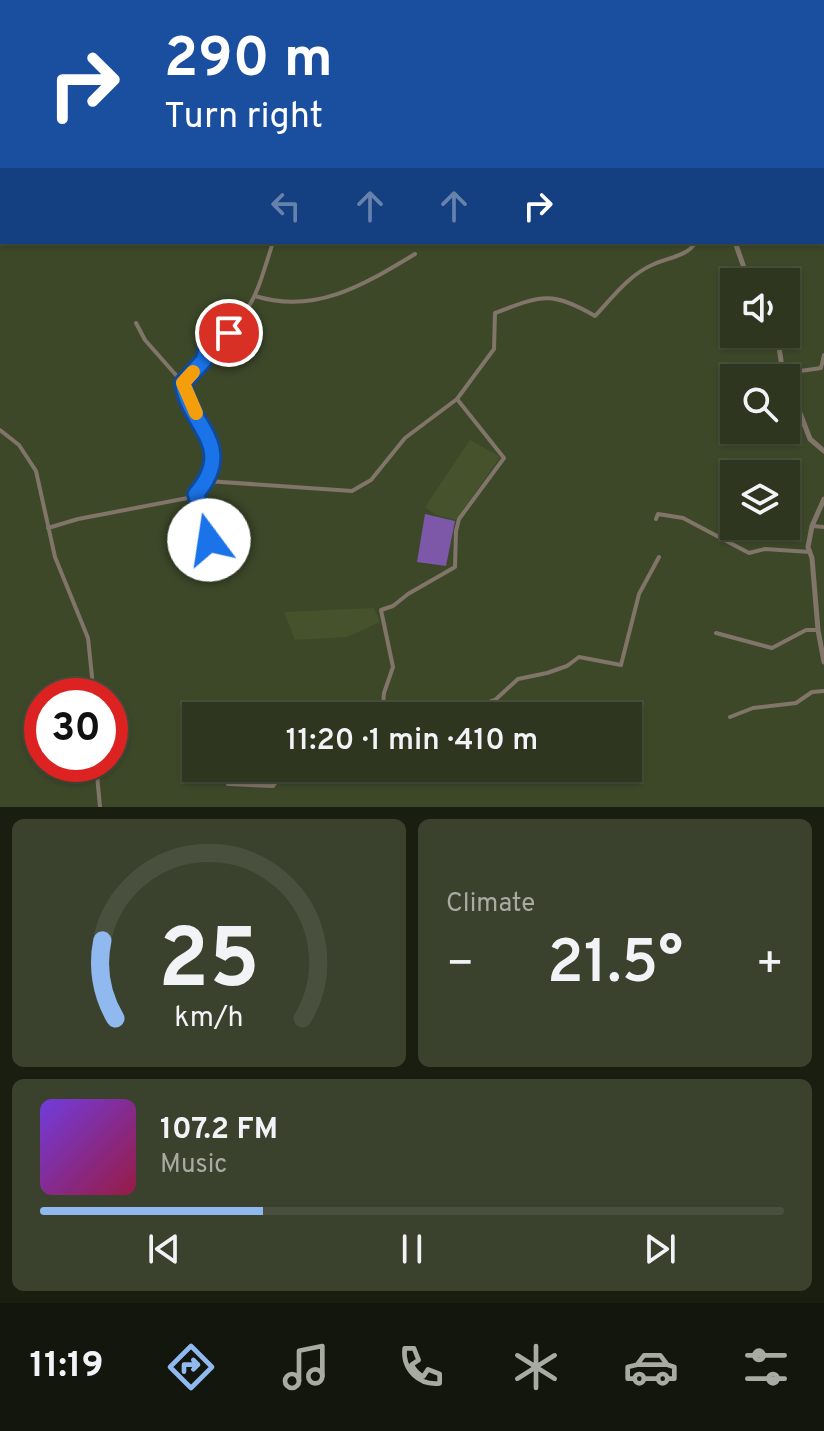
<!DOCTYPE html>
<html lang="en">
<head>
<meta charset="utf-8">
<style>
	body { margin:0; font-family:Overpass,sans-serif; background:#3a412c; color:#f1f3f6; height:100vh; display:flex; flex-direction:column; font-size:30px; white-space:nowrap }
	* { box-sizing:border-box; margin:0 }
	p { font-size:26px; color:#a7aba4 }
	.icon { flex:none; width:44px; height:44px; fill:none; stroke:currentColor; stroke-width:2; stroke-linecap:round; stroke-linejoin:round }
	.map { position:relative; height:807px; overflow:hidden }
	.sheet { display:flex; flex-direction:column; gap:12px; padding:12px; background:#191e11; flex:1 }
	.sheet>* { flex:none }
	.hud { position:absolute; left:0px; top:0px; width:824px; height:244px; box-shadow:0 2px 6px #0004,0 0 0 2px #49503d; background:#1a4fa0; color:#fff; overflow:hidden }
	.controls { position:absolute; left:720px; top:268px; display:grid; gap:16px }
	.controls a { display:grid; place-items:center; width:80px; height:80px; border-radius:0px; background:#2e361f; box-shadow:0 2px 6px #0004,0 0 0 2px #49503d; font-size:40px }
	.speed { position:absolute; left:24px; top:678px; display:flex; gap:16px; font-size:40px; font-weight:700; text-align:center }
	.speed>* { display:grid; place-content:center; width:104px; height:104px; border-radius:50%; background:#2e361f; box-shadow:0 2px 6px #0004,0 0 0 2px #49503d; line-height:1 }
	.speed .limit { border:12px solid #d22; background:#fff; color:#111 }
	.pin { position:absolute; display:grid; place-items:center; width:68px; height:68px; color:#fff; margin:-34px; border:4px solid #fff; border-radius:50%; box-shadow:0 2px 8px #0007 }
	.me { position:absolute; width:88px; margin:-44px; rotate:346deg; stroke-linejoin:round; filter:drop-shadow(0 0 6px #0008) }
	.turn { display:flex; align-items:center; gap:28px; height:168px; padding:0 32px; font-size:36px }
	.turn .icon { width:104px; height:104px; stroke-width:2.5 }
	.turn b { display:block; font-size:56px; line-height:68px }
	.lanes { display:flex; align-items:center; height:76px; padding:0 32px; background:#0003; justify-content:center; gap:40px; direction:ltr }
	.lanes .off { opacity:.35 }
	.big { font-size:60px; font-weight:600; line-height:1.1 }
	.sheet .card { flex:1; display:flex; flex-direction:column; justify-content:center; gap:12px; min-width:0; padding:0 28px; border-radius:12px; background:#3a412c }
	.sheet .dial { align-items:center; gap:0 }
	.dial svg { height:208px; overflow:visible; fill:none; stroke:#49503d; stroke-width:7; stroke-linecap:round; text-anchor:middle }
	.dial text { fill:#f1f3f6; stroke:none }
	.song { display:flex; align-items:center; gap:24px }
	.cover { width:96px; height:96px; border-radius:12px; background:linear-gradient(135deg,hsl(260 70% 55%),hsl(340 70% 35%)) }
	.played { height:8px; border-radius:4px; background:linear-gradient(90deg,#90b9f0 30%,#49503d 30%) }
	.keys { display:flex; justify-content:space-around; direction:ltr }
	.heat { display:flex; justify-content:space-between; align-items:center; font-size:44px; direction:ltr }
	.sheet .tiles { flex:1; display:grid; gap:12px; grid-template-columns:1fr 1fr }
	.card:last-child { grid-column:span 2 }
	.trip { position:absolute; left:182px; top:702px; width:460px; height:80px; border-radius:0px; background:#2e361f; box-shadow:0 2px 6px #0004,0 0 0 2px #49503d; font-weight:600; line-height:80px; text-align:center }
	.tabs { display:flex; height:128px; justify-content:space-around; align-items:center; background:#12160c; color:#a7aba4 }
	.tabs .icon { width:56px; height:56px }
	.tabs .selected { color:#90b9f0 }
	.tabs b { font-size:36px; color:#f1f3f6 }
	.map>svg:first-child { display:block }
	.built { fill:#45522b }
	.green { fill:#7e58a8 }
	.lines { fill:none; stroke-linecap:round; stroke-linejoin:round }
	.minor { stroke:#817469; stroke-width:4 }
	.tertiary { stroke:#817469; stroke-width:5 }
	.route-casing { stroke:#114b97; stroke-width:20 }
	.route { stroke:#1a73e8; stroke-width:14 }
	.slow { stroke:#f59e0b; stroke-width:14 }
</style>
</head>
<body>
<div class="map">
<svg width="824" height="807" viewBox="0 0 824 807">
	<rect width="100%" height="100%" fill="#3d4829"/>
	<g class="built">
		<path d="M 470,440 L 500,457 L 456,520 L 436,515 L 425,507 Z"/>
		<path d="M 374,608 L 380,622 L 347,637 L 295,640 L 284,612 Z"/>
	</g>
	<path class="green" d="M 425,514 L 455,521 L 446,566 L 417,562 Z"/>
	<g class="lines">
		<g class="minor">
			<path d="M 83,0 L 84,2"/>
			<path d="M 464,0 L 464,2"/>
			<path d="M 166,2 L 167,0"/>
			<path d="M 0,34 L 2,34"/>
			<path d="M 255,296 C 316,315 365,284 415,254"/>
			<path d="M 136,323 L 145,340 L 183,383"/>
			<path d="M 786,373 L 821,368 L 824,355"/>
			<path d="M 0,430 L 19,445 L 36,471 L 55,557 L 88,638 L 94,696"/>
			<path d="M 207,481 C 225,437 188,420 183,383 L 204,360 L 206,350 C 254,312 255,299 273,242"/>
			<path d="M 196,494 L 209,540 L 223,558"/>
			<path d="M 656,519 L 658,514 L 683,518 L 749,553 L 765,549 L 810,552"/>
			<path d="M 812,526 L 824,527"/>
			<path d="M 48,528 L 78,519 L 193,497 L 207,481 L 352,491 L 371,480 L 405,438 L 457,399 L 494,349 L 495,313 C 541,296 550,290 595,316 C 612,298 629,275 652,265 C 668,257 687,257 696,242"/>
			<path d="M 716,633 L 772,648 L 806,630 L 818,630"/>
			<path d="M 340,716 L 352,712 L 375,716"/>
			<path d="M 382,716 L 384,693 L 393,667 L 381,610 L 393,606 L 408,594 L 455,567 L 456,531 L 459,519 L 504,458 L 457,399"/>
			<path d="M 401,716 L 420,707 L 483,704 L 495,700 L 518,679 L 547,673 L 567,666 L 579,657 L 621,665 L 639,594 L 659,557"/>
			<path d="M 730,717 L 753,708 L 796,703 L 812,692 L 824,691"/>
			<path d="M 96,764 L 100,807"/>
			<path d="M 228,784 L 273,786 L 286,768"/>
		</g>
		<g class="tertiary">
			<path d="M 667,0 L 669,2"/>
			<path d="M 735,242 L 749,282"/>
			<path d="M 777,334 L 782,367 L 793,388 L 798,408 L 810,439 L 824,451"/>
			<path d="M 824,499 L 812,526 L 808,547 L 812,558 L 818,630 L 824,662"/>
		</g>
	</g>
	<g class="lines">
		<defs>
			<path id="route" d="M 209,540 L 196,494 C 237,445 189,427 183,383 L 204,360 L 206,350 L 229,333"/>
		</defs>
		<use href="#route" class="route-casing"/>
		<use href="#route" class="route"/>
		<path class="slow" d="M 193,372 L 183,383 L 196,413"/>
	</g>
</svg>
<div class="controls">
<a><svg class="icon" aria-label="sound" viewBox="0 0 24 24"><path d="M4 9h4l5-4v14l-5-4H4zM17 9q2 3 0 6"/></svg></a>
<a><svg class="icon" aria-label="search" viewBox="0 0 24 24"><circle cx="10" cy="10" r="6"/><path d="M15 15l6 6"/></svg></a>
<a><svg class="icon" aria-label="layers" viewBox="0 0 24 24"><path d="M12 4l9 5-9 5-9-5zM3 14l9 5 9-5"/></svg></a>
</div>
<div class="speed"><div class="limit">30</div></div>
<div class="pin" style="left:229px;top:333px;background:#d93025"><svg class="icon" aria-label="arrive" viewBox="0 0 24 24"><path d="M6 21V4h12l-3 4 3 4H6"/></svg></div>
<svg class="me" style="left:209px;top:540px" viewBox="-20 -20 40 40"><circle r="19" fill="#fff"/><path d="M0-13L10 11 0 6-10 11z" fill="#1a73e8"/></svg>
<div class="trip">11:20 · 1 min · 410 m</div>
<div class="hud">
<div class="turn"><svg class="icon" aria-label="right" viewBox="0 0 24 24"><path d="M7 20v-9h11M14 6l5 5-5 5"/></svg><div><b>290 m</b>Turn right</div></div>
<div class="lanes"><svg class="icon off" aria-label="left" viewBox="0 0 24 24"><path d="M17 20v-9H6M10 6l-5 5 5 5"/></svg><svg class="icon off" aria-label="ahead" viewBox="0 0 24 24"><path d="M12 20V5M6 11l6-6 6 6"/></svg><svg class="icon off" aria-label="ahead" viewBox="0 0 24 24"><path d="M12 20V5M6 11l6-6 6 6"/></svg><svg class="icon" aria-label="right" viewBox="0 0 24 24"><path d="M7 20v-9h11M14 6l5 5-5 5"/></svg></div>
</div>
</div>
<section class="sheet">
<div class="tiles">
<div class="card dial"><svg viewBox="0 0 100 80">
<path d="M14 69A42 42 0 1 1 86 69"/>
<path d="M14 69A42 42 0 0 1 9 39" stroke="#90b9f0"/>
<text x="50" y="56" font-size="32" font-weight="700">25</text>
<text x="50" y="72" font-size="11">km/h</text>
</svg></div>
<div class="card"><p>Climate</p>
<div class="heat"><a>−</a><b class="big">21.5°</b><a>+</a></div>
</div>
<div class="card">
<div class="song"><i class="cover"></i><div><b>107.2 FM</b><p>Music</p></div></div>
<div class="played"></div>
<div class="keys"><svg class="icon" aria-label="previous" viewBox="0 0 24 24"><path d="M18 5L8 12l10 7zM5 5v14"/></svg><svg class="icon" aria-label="pause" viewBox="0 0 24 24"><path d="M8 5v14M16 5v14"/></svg><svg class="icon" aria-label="next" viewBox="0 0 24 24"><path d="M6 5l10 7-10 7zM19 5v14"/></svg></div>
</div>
</div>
</section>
<nav class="tabs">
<b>11:19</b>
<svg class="icon selected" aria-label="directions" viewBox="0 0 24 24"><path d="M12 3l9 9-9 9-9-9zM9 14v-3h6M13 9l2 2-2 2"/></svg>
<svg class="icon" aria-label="music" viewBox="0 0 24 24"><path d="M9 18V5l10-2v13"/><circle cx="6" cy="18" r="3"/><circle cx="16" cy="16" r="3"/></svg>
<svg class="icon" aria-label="phone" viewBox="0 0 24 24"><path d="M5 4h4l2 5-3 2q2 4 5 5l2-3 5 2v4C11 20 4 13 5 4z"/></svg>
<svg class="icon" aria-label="climate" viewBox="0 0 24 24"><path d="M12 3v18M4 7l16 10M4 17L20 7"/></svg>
<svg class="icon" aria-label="car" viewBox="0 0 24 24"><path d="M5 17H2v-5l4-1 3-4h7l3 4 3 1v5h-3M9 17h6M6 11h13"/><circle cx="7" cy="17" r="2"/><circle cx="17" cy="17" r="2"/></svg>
<svg class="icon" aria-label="filters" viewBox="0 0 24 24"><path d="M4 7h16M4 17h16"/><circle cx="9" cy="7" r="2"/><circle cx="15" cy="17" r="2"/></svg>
</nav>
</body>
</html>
